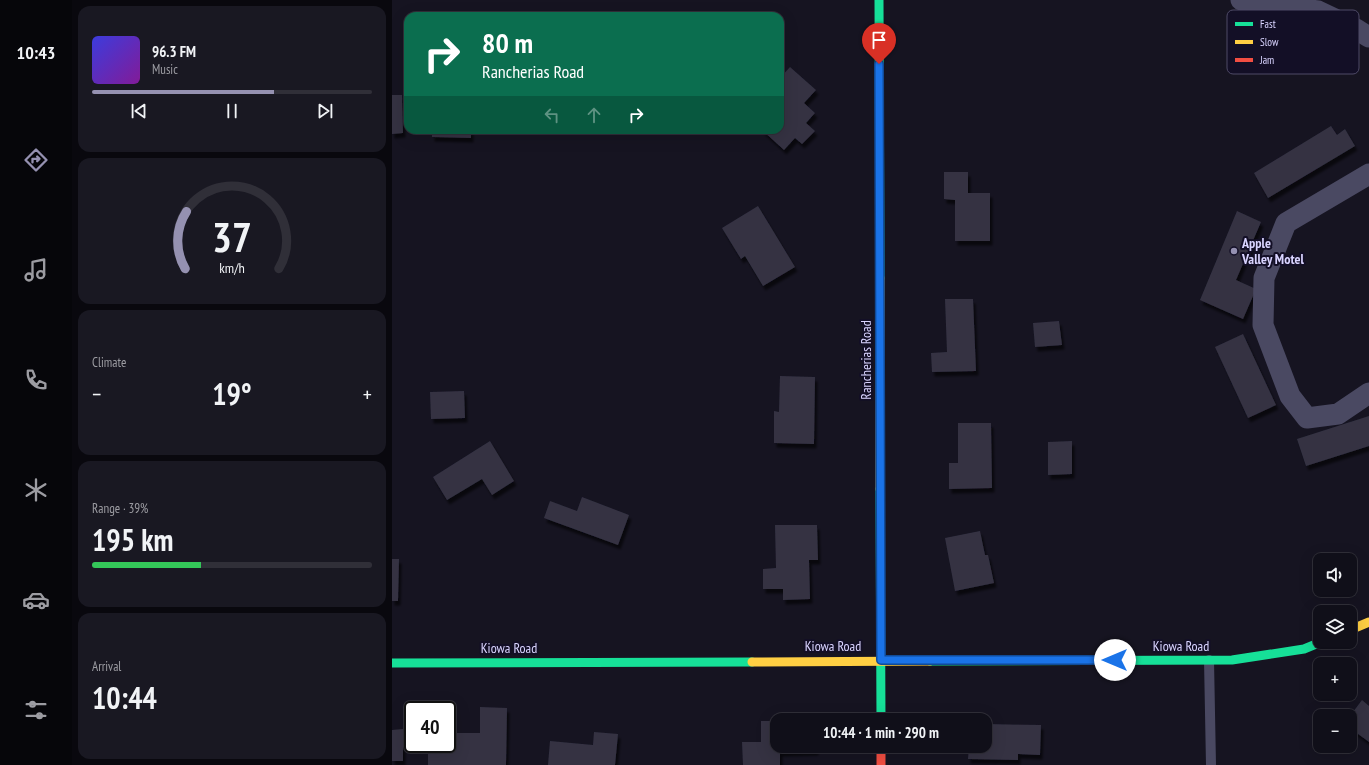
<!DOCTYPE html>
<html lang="en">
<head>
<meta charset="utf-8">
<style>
	body { margin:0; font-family:"PT Sans Narrow",sans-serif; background:#191822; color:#f1f3f6; height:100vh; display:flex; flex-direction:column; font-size:15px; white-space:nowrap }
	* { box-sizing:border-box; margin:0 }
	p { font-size:13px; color:#9c9ca2 }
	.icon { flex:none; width:22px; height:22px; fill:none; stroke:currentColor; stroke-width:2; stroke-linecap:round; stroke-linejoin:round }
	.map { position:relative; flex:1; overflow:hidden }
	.details { display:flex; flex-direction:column; gap:6px; padding:6px; background:#09080e; width:320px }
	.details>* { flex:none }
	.hud { position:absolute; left:12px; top:12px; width:380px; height:122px; border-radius:12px; box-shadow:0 4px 16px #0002,0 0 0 1px #302f38; background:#0b6e4f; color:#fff; overflow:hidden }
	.tools { position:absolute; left:921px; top:553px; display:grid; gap:8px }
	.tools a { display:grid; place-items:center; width:44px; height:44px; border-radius:8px; background:#100f19; box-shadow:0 4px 16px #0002,0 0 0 1px #302f38; font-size:20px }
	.speed { position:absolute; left:12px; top:701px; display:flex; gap:8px; font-size:20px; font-weight:700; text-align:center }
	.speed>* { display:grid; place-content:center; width:52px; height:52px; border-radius:50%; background:#100f19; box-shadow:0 4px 16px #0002,0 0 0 1px #302f38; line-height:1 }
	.speed .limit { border:2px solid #111; border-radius:6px; background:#fff; color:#111 }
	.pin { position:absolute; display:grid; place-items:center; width:34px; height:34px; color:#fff; margin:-41px -17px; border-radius:50% 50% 50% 0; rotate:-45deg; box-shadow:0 0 4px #0007 }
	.pin .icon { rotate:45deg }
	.me { position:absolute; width:44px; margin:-22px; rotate:270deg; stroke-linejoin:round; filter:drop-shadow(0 0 3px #0008) }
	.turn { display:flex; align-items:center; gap:14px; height:84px; padding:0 12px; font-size:18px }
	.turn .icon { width:52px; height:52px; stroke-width:2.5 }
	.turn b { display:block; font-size:28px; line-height:34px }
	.lanes { display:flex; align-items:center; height:38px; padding:0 12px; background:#0003; justify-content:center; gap:20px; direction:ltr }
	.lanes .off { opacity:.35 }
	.big { font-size:30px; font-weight:800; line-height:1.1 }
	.details .card { flex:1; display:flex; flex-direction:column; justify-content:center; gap:6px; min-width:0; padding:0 14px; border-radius:12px; background:#191822 }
	.details .dial { align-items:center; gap:0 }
	.dial svg { height:104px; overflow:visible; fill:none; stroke:#302f38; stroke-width:7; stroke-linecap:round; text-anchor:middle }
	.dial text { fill:#f1f3f6; stroke:none }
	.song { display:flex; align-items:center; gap:12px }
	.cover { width:48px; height:48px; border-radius:6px; background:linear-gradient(135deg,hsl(240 70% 55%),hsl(290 70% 35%)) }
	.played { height:4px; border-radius:2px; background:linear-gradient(90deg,#9591b1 65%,#302f38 65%) }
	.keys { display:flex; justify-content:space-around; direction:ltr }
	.heat { display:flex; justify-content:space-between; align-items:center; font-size:22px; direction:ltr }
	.charge { height:6px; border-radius:3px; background:linear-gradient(90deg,#34c759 39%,#302f38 0) }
	.trip { position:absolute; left:378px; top:713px; width:222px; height:40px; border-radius:12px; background:#100f19; box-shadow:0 4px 16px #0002,0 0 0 1px #302f38; font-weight:800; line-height:40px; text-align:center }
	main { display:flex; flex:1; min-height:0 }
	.dock { display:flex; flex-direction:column; width:72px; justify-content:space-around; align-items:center; background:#06060a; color:#9c9ca2 }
	.dock .icon { width:28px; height:28px }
	.dock .active { color:#9591b1 }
	.dock b { font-size:18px; color:#f1f3f6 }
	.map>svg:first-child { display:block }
	.building { fill:#343243; filter:url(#shadow) }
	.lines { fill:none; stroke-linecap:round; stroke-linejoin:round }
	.lane { stroke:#4a4962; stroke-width:10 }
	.street { stroke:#4a4962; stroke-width:21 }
	.fast { stroke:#16e098; stroke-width:9 }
	.slow { stroke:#ffcf43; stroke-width:9 }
	.jam { stroke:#f24e42; stroke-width:9 }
	.route-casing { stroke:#114b97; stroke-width:10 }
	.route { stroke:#1a73e8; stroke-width:7 }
	.poi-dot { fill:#9591b1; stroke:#130f26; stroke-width:1.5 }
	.labels { text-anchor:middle; stroke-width:4; stroke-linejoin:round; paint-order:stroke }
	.poi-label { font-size:14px; font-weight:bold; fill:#d9d4ff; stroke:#130f26; text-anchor:start }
	.street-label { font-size:14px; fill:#d9d4ff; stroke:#130f26 }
	.key { fill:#130f26; stroke:#4e4a67; stroke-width:1 }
	.key-label { font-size:11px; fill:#d9d4ff }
</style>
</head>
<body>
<main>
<nav class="dock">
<b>10:43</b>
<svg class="icon active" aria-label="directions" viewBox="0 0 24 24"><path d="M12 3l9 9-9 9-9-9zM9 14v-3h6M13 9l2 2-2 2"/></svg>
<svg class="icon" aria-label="music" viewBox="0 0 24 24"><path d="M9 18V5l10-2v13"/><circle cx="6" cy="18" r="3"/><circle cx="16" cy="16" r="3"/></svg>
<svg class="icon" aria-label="phone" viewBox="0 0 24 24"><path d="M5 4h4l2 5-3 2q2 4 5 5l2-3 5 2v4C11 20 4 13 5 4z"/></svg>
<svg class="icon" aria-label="climate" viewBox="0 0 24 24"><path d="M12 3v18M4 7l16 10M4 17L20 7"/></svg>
<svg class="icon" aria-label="car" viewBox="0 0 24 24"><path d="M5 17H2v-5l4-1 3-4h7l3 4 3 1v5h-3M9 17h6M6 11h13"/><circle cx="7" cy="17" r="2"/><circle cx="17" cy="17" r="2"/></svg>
<svg class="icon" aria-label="filters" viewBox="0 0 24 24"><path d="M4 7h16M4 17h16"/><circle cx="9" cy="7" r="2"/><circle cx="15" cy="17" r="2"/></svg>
</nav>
<section class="details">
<div class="card">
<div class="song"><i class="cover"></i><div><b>96.3 FM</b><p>Music</p></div></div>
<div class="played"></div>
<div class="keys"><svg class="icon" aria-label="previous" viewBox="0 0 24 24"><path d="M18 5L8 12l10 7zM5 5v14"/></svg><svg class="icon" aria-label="pause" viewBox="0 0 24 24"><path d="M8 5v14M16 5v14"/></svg><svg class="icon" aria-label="next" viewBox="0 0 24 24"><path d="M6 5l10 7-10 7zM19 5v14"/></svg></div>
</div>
<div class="card dial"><svg viewBox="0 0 100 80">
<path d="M14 69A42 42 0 1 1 86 69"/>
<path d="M14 69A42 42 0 0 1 15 25" stroke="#9591b1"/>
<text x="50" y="56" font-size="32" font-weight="700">37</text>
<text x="50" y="72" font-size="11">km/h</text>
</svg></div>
<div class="card"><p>Climate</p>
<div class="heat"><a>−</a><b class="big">19°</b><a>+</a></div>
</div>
<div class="card"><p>Range · 39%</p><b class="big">195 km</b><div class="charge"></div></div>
<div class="card"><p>Arrival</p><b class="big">10:44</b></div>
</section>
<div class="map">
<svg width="977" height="765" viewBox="0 0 977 765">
	<defs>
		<filter id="shadow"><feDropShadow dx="2.5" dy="4.5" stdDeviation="1" flood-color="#0009"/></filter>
	</defs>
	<rect width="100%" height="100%" fill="#161421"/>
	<g class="building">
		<path d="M 398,67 L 424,90 L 412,103 L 423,113 L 414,123 L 423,131 L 410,144 L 403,138 L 392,150 L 370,130 L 388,130 L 388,78 Z"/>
		<path d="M 0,95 L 10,95 L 11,133 L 0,134 Z"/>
		<path d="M 939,126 L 945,135 L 953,129 L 963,146 L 876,198 L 862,173 Z"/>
		<path d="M 40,130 L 79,130 L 79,138 L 40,137 Z"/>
		<path d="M 552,172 L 576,172 L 576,193 L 598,193 L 598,241 L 563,241 L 563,200 L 552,199 Z"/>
		<path d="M 366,206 L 403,267 L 371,286 L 353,256 L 349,259 L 330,228 Z"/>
		<path d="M 845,211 L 869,222 L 844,280 L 864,289 L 851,319 L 808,300 Z"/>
		<path d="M 553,299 L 581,299 L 584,371 L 540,372 L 539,353 L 555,352 Z"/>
		<path d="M 667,321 L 670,345 L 643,347 L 641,323 Z"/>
		<path d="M 851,334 L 884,405 L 856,418 L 823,347 Z"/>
		<path d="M 388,376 L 423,377 L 422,444 L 382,443 L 382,411 L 387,412 Z"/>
		<path d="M 72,391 L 73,418 L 39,419 L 38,392 Z"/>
		<path d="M 977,416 L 977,446 L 914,466 L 905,439 Z"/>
		<path d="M 566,423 L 599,423 L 600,488 L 557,489 L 557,463 L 566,463 Z"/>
		<path d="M 98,441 L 122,481 L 100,495 L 90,479 L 55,500 L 41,477 Z"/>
		<path d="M 680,441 L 680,474 L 656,475 L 656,442 Z"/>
		<path d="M 190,497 L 237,515 L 226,545 L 152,518 L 158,501 L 185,511 Z"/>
		<path d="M 383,525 L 425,525 L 426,560 L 417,560 L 418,599 L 391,600 L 391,589 L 371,589 L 371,569 L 384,568 Z"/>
		<path d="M 588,531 L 593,555 L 596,555 L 602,583 L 563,591 L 553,538 Z"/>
		<path d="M 0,559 L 7,559 L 6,601 L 0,601 Z"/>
		<path d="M 970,700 L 977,706 L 977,742 L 958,728 L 958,716 Z"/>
		<path d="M 88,707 L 115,708 L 114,765 L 36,765 L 36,744 L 55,744 L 55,733 L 88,733 Z"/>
		<path d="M 369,721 L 385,721 L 385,746 L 424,746 L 424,751 L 388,752 L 388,765 L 351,765 L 350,742 L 369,742 Z"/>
		<path d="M 593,724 L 649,725 L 648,755 L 626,754 L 626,760 L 576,759 L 577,746 L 593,746 Z"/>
		<path d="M 11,729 L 11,761 L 0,761 L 0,730 Z"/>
		<path d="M 202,732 L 226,734 L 223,765 L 156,765 L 158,741 L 201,745 Z"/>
	</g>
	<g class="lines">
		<path class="lane" d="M 817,660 L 819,765"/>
		<g class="street">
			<path d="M 849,0 L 926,11 L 964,29 L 977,37"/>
			<path d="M 977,174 L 894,223 L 872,278 L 871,325 L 898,396 L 915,418 L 946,414 L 977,393"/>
		</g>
		<g class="fast">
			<path d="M 487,0 L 488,278"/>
			<path d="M 488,489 L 489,720"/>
			<path d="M 538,661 L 840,660 L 912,649 L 929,642"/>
			<path d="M 0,663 L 360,662"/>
		</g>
		<g class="slow">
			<path d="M 488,278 L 488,489"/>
			<path d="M 958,630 L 977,622"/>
			<path d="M 360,662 L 538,661"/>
		</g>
		<path class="jam" d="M 489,746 L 489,765"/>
	</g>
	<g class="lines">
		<defs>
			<path id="route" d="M 487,64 L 489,660 L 723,660"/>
		</defs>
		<use href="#route" class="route-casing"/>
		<use href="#route" class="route"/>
	</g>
	<circle class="poi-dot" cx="842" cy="251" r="4"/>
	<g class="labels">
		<g class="poi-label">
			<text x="850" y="248">Apple<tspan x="850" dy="16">Valley Motel</tspan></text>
		</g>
		<g class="street-label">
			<text transform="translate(474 360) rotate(-90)" y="5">Rancherias Road</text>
			<text x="441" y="651">Kiowa Road</text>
			<text x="789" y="651">Kiowa Road</text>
			<text x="117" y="653">Kiowa Road</text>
		</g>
	</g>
	<rect x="835" y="10" width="132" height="64" rx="6" class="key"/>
	<rect x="843" y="22" width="18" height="4" fill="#16e098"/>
	<rect x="843" y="40" width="18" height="4" fill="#ffcf43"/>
	<rect x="843" y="58" width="18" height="4" fill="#f24e42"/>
	<g class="key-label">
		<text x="868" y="28">Fast</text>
		<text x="868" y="46">Slow</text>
		<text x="868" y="64">Jam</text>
	</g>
</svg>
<div class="tools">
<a><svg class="icon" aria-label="sound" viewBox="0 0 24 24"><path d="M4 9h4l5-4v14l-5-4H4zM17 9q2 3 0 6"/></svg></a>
<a><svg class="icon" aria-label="layers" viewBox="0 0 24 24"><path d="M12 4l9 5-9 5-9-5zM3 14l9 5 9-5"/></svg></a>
<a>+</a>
<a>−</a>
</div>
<div class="speed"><div class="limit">40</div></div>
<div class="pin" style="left:487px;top:64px;background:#d93025"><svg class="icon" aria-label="arrive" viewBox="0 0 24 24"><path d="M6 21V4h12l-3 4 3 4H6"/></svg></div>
<svg class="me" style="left:723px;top:660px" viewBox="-20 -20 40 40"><circle r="19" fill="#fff"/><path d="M0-13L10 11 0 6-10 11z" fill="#1a73e8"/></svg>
<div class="trip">10:44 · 1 min · 290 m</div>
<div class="hud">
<div class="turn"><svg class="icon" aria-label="right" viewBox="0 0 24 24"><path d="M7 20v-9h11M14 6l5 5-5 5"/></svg><div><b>80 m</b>Rancherias Road</div></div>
<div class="lanes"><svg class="icon off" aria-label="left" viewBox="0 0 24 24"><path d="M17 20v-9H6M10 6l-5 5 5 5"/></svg><svg class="icon off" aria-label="ahead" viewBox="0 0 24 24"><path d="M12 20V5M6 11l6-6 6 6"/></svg><svg class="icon" aria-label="right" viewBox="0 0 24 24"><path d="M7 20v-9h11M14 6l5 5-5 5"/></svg></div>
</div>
</div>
</main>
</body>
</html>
